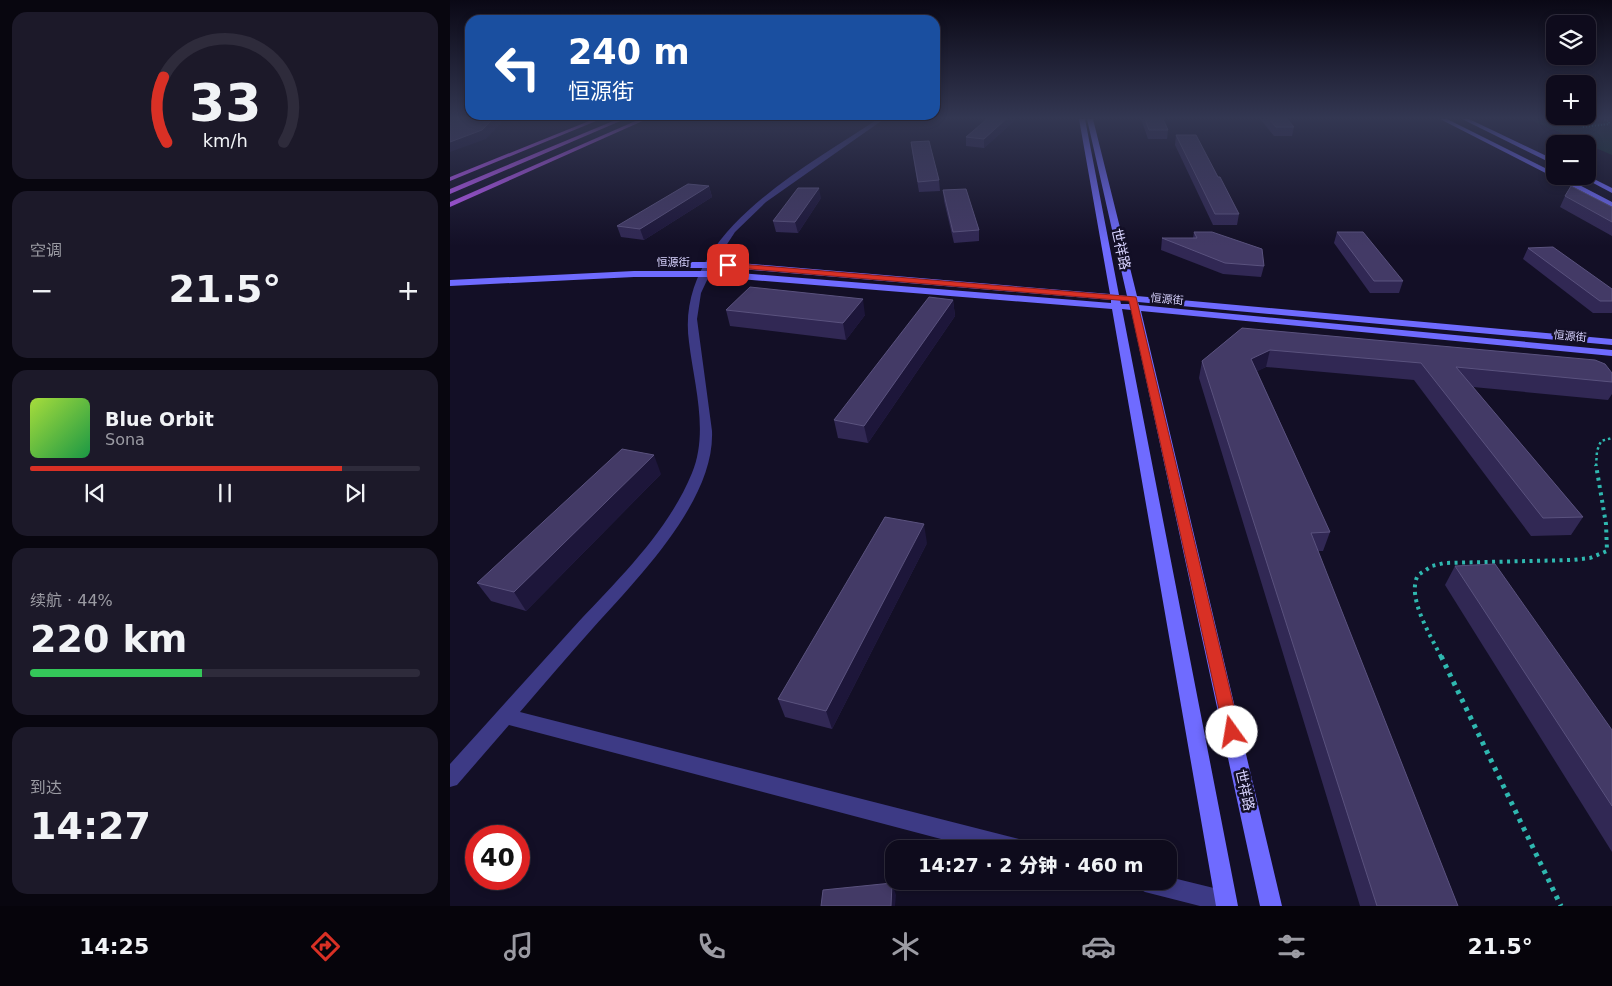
<!DOCTYPE html>
<html lang="zh">
<head>
<meta charset="utf-8">
<style>
	body { margin:0; font-family:"DejaVu Sans","Noto Sans SC",sans-serif; background:#1c1929; color:#f1f3f6; height:100vh; display:flex; flex-direction:column; font-size:19px; white-space:nowrap }
	* { box-sizing:border-box; margin:0 }
	p { font-size:16px; color:#9b9ba3 }
	.icon { flex:none; width:28px; height:28px; fill:none; stroke:currentColor; stroke-width:2; stroke-linecap:round; stroke-linejoin:round }
	.map { position:relative; flex:1; overflow:hidden }
	.drawer { display:flex; flex-direction:column; gap:12px; padding:12px; background:#08060f; width:450px }
	.drawer>* { flex:none }
	.top-card { position:absolute; left:15px; top:15px; width:475px; height:105px; border-radius:15px; box-shadow:0 2px 8px #0003,0 0 0 1px #2e2b3b; background:#1a4fa0; color:#fff; overflow:hidden }
	.controls { position:absolute; left:1096px; top:15px; display:grid; gap:10px }
	.controls a { display:grid; place-items:center; width:50px; height:50px; border-radius:10px; background:#0e0b1c; box-shadow:0 2px 8px #0003,0 0 0 1px #2e2b3b; font-size:25px }
	.speed { position:absolute; left:15px; top:825px; display:flex; gap:10px; font-size:25px; font-weight:700; text-align:center }
	.speed>* { display:grid; place-content:center; width:65px; height:65px; border-radius:50%; background:#0e0b1c; box-shadow:0 2px 8px #0003,0 0 0 1px #2e2b3b; line-height:1 }
	.speed .limit { border:8px solid #d22; background:#fff; color:#111 }
	.pin { position:absolute; display:grid; place-items:center; width:42px; height:42px; color:#fff; margin:-21px; border-radius:10px; box-shadow:0 2px 8px #0006 }
	.me { position:absolute; width:55px; margin:-28px; rotate:347deg; stroke-linejoin:round; filter:drop-shadow(0 0 4px #0008) }
	.turn { display:flex; align-items:center; gap:18px; height:105px; padding:0 20px; font-size:22px }
	.turn .icon { width:65px; height:65px; stroke-width:2.5 }
	.turn b { display:block; font-size:35px; line-height:42px }
	.big { font-size:38px; font-weight:800; line-height:1.1 }
	.drawer .widget { flex:1; display:flex; flex-direction:column; justify-content:center; gap:8px; min-width:0; padding:0 18px; border-radius:15px; background:#1c1929 }
	.drawer .dial { align-items:center; gap:0 }
	.dial svg { height:130px; overflow:visible; fill:none; stroke:#2e2b3b; stroke-width:7; stroke-linecap:round; text-anchor:middle }
	.dial text { fill:#f1f3f6; stroke:none }
	.song { display:flex; align-items:center; gap:15px }
	.cover { width:60px; height:60px; border-radius:8px; background:linear-gradient(135deg,hsl(80 70% 55%),hsl(140 70% 35%)) }
	.played { height:5px; border-radius:2px; background:linear-gradient(90deg,#d93025 80%,#2e2b3b 80%) }
	.keys { display:flex; justify-content:space-around; direction:ltr }
	.heat { display:flex; justify-content:space-between; align-items:center; font-size:28px; direction:ltr }
	.charge { height:8px; border-radius:4px; background:linear-gradient(90deg,#34c759 44%,#2e2b3b 0) }
	.trip { position:absolute; left:435px; top:840px; width:292px; height:50px; border-radius:15px; background:#0e0b1c; box-shadow:0 2px 8px #0003,0 0 0 1px #2e2b3b; font-weight:800; line-height:50px; text-align:center }
	.tab-bar { display:flex; height:80px; justify-content:space-around; align-items:center; background:#06040b; color:#9b9ba3 }
	.tab-bar .icon { width:35px; height:35px }
	.tab-bar .current { color:#d93025 }
	.tab-bar b { font-size:22px; color:#f1f3f6 }
	main { display:flex; flex:1; min-height:0 }
	.map>svg:first-child { display:block }
	.green { fill:#12302f }
	.lines { fill:none; stroke-linecap:round; stroke-linejoin:round }
	.path-far3 { stroke:#2fb8b0; stroke-width:2; stroke-dasharray:1 2; stroke-linecap:butt }
	.path-far2 { stroke:#2fb8b0; stroke-width:2.5; stroke-dasharray:2.5 3; stroke-linecap:butt }
	.path-far1 { stroke:#2fb8b0; stroke-width:4; stroke-dasharray:3 4.5; stroke-linecap:butt }
	.path { stroke:#2fb8b0; stroke-width:5; stroke-dasharray:4 5.5; stroke-linecap:butt }
	.street { fill:#3d3a85; fill-rule:evenodd }
	.secondary { fill:#6f6bff; fill-rule:evenodd }
	.primary { fill:#c25bff; fill-rule:evenodd }
	.wall { fill:#312854 }
	.shaded-wall { fill:#1d163a }
	.building { fill:#433a66; stroke:#5a527e }
	.route { fill:#d93025; stroke:#8d1f18 }
	.labels { text-anchor:middle; stroke-width:5; stroke-linejoin:round; paint-order:stroke }
	.far-street-label { font-size:11px; fill:#d9d4ff; stroke:#130f26 }
	.street-label { font-size:14px; fill:#d9d4ff; stroke:#130f26 }
</style>
</head>
<body>
<main>
<section class="drawer">
<div class="widget dial"><svg viewBox="0 0 100 80">
<path d="M14 69A42 42 0 1 1 86 69"/>
<path d="M14 69A42 42 0 0 1 12 29" stroke="#d93025"/>
<text x="50" y="56" font-size="32" font-weight="700">33</text>
<text x="50" y="72" font-size="11">km/h</text>
</svg></div>
<div class="widget"><p>空调</p>
<div class="heat"><a>−</a><b class="big">21.5°</b><a>+</a></div>
</div>
<div class="widget">
<div class="song"><i class="cover"></i><div><b>Blue Orbit</b><p>Sona</p></div></div>
<div class="played"></div>
<div class="keys"><svg class="icon" aria-label="previous" viewBox="0 0 24 24"><path d="M18 5L8 12l10 7zM5 5v14"/></svg><svg class="icon" aria-label="pause" viewBox="0 0 24 24"><path d="M8 5v14M16 5v14"/></svg><svg class="icon" aria-label="next" viewBox="0 0 24 24"><path d="M6 5l10 7-10 7zM19 5v14"/></svg></div>
</div>
<div class="widget"><p>续航 · 44%</p><b class="big">220 km</b><div class="charge"></div></div>
<div class="widget"><p>到达</p><b class="big">14:27</b></div>
</section>
<div class="map">
<svg width="1162" height="906" viewBox="0 0 1162 906">
	<rect width="100%" height="100%" fill="#130f26"/>
	<path class="green" d="M 1079,119 L 1162,119 L 1162,155 Z"/>
	<g class="lines">
		<path class="path-far3" d="M 1133,127 L 1159,124 L 1159,121 L 1152,119"/>
		<path class="path-far2" d="M 1146,466 L 1147,451 L 1151,441 L 1162,438"/>
		<path class="path-far1" d="M 991,657 C 981,636 956,597 968,575 L 982,566 L 994,563 L 1122,560 L 1140,558 L 1157,551 L 1156,524 L 1146,465"/>
		<path class="path" d="M 991,656 L 1111,906"/>
		<g class="street">
			<path d="M 428,119 L 434,119 L 316,202 L 285,232 L 266,261 L 251,293 L 247,319 L 262,431 C 265,501 187,579 143,628 C 118,656 94,684 70,712 L 569,839 L 576,842 L 579,849 L 529,849 L 59,725 L 7,785 L 0,787 L 0,764 C 41,719 81,674 122,629 C 166,581 217,534 242,473 C 259,432 244,384 239,342 C 224,235 353,169 428,119 Z"/>
			<path d="M 719,877 L 776,891 L 784,894 L 787,902 L 785,906 L 750,906 L 695,892 L 688,888 L 685,881 L 719,881 Z"/>
		</g>
		<g class="secondary">
			<path d="M 629,119 L 635,119 L 669,295 L 677,296 L 637,119 L 643,119 L 687,296 L 1162,339 L 1162,345 L 688,302 L 689,305 L 1162,350 L 1162,356 L 691,311 L 832,906 L 810,906 L 681,310 L 672,309 L 788,906 L 766,906 L 662,309 L 265,277 L 184,277 L 0,286 L 0,280 L 184,271 L 265,271 L 661,303 L 661,300 L 278,268 L 240,268 L 236,265 L 240,262 L 278,262 L 660,294 ZM 670,300 L 679,301 L 679,304 L 671,304 Z"/>
			<path d="M 990,119 L 997,119 L 1105,173 L 1105,176 L 1112,176 L 1162,202 L 1162,207 Z"/>
			<path d="M 1012,119 L 1019,119 L 1105,160 L 1105,165 Z"/>
			<path d="M 1130,176 L 1138,176 L 1162,188 L 1162,193 Z"/>
		</g>
		<g class="primary">
			<path d="M 144,119 L 151,119 L 0,181 L 0,177 Z"/>
			<path d="M 168,119 L 175,119 L 0,194 L 0,189 Z"/>
			<path d="M 190,119 L 197,119 L 0,207 L 0,202 Z"/>
		</g>
	</g>
	<g class="wall">
		<path d="M 691,119 L 713,119 L 718,130 L 717,139 L 698,139 Z"/>
		<path d="M 810,119 L 837,119 L 844,127 L 842,136 L 824,136 Z"/>
		<path d="M 565,120 L 534,148 L 516,146 L 516,137 Z"/>
		<path d="M 726,135 L 768,177 L 789,214 L 787,225 L 763,225 L 725,145 Z"/>
		<path d="M 461,142 L 489,180 L 490,191 L 469,192 L 462,151 Z"/>
		<path d="M 259,186 L 262,197 L 194,240 L 171,237 L 167,226 Z"/>
		<path d="M 493,190 L 529,230 L 529,241 L 504,243 L 494,201 Z"/>
		<path d="M 1115,196 L 1162,207 L 1162,236 L 1110,207 Z"/>
		<path d="M 371,198 L 348,233 L 326,232 L 323,221 Z"/>
		<path d="M 744,232 L 814,266 L 811,277 L 773,274 L 711,250 L 712,238 L 743,238 Z"/>
		<path d="M 887,232 L 953,281 L 949,293 L 920,293 L 884,243 Z"/>
		<path d="M 1078,248 L 1162,289 L 1162,313 L 1143,313 L 1073,259 Z"/>
		<path d="M 503,300 L 505,316 L 418,443 L 388,438 L 384,420 Z"/>
		<path d="M 276,310 L 415,315 L 396,340 L 280,326 Z"/>
		<path d="M 792,328 L 1162,373 L 1162,394 L 1158,400 L 1023,387 L 1133,517 L 1121,535 L 1081,536 L 964,380 L 816,367 L 807,371 L 880,532 L 873,551 L 868,551 L 1008,906 L 910,906 L 749,378 L 752,361 Z"/>
		<path d="M 211,474 L 76,611 L 41,601 L 27,583 Z"/>
		<path d="M 477,543 L 382,729 L 335,717 L 328,699 Z"/>
		<path d="M 1005,566 L 1162,730 L 1162,852 L 995,585 Z"/>
	</g>
	<g class="shaded-wall">
		<path d="M 43,119 L 55,119 L 36,139 L 0,152 L 0,142 Z"/>
		<path d="M 556,119 L 565,119 L 565,120 L 534,148 L 534,139 Z"/>
		<path d="M 259,186 L 262,197 L 194,240 L 190,229 Z"/>
		<path d="M 369,188 L 371,198 L 348,233 L 345,222 Z"/>
		<path d="M 413,299 L 415,315 L 396,340 L 393,323 Z"/>
		<path d="M 503,300 L 505,316 L 418,443 L 414,426 Z"/>
		<path d="M 820,350 L 816,367 L 798,376 L 801,359 Z"/>
		<path d="M 204,455 L 211,474 L 76,611 L 64,592 Z"/>
		<path d="M 474,524 L 477,543 L 382,729 L 376,711 Z"/>
		<path d="M 442,883 L 446,895 L 445,906 L 441,906 Z"/>
	</g>
	<g class="building">
		<path d="M 0,119 L 43,119 L 32,130 L 0,142 Z"/>
		<path d="M 537,119 L 556,119 L 534,139 L 516,137 Z"/>
		<path d="M 695,119 L 713,119 L 718,130 L 699,130 Z"/>
		<path d="M 819,119 L 837,119 L 844,127 L 826,127 Z"/>
		<path d="M 726,135 L 746,135 L 768,177 L 770,177 L 789,214 L 765,214 Z"/>
		<path d="M 479,141 L 489,180 L 468,182 L 461,142 Z"/>
		<path d="M 238,184 L 259,186 L 190,229 L 167,226 Z"/>
		<path d="M 1121,186 L 1162,207 L 1162,222 L 1115,196 Z"/>
		<path d="M 348,188 L 369,188 L 345,222 L 323,221 Z"/>
		<path d="M 516,189 L 529,230 L 503,232 L 493,190 Z"/>
		<path d="M 744,232 L 762,232 L 812,249 L 814,266 L 775,263 L 712,238 L 747,238 Z"/>
		<path d="M 887,232 L 913,232 L 953,281 L 924,281 Z"/>
		<path d="M 1103,247 L 1162,289 L 1162,301 L 1150,301 L 1078,248 Z"/>
		<path d="M 300,287 L 413,299 L 393,323 L 276,310 Z"/>
		<path d="M 479,297 L 503,300 L 414,426 L 384,420 Z"/>
		<path d="M 792,328 L 1145,360 L 1155,364 L 1162,373 L 1162,382 L 1006,367 L 1133,517 L 1093,518 L 971,363 L 820,350 L 801,359 L 880,532 L 861,533 L 1008,906 L 927,906 L 752,361 Z"/>
		<path d="M 172,449 L 204,455 L 64,592 L 27,583 Z"/>
		<path d="M 435,517 L 474,524 L 376,711 L 328,699 Z"/>
		<path d="M 1045,564 L 1162,730 L 1162,806 L 1005,566 Z"/>
		<path d="M 442,883 L 441,906 L 371,906 L 373,890 Z"/>
	</g>
	<linearGradient id="sky" x2="0" y2="1"><stop stop-color="#0a0815"/><stop offset="0.48" stop-color="#333752"/><stop offset="1" stop-color="#333752" stop-opacity="0"/></linearGradient>
	<rect width="1162" height="246" fill="url(#sky)"/>
	<path class="route" d="M 278,263 L 686,297 L 790,732 L 788,738 L 782,740 L 776,738 L 774,732 L 679,301 L 275,267 L 274,265 Z"/>
	<g class="labels">
		<g class="far-street-label">
			<text x="223" y="266">恒源街</text>
			<text transform="translate(717 299) rotate(5)" y="4">恒源街</text>
			<text transform="translate(1120 336) rotate(5)" y="4">恒源街</text>
		</g>
		<g class="street-label">
			<text transform="translate(671 249) rotate(77)" y="5">世祥路</text>
			<text transform="translate(795 790) rotate(77)" y="5">世祥路</text>
		</g>
	</g>
</svg>
<div class="controls">
<a><svg class="icon" aria-label="layers" viewBox="0 0 24 24"><path d="M12 4l9 5-9 5-9-5zM3 14l9 5 9-5"/></svg></a>
<a>+</a>
<a>−</a>
</div>
<div class="speed"><div class="limit">40</div></div>
<div class="pin" style="left:278px;top:265px;background:#d93025"><svg class="icon" aria-label="arrive" viewBox="0 0 24 24"><path d="M6 21V4h12l-3 4 3 4H6"/></svg></div>
<svg class="me" style="left:782px;top:732px" viewBox="-20 -20 40 40"><circle r="19" fill="#fff"/><path d="M0-13L10 11 0 6-10 11z" fill="#d93025"/></svg>
<div class="trip">14:27 · 2 分钟 · 460 m</div>
<div class="top-card">
<div class="turn"><svg class="icon" aria-label="left" viewBox="0 0 24 24"><path d="M17 20v-9H6M10 6l-5 5 5 5"/></svg><div><b>240 m</b>恒源街</div></div>
</div>
</div>
</main>
<nav class="tab-bar">
<b>14:25</b>
<svg class="icon current" aria-label="directions" viewBox="0 0 24 24"><path d="M12 3l9 9-9 9-9-9zM9 14v-3h6M13 9l2 2-2 2"/></svg>
<svg class="icon" aria-label="music" viewBox="0 0 24 24"><path d="M9 18V5l10-2v13"/><circle cx="6" cy="18" r="3"/><circle cx="16" cy="16" r="3"/></svg>
<svg class="icon" aria-label="phone" viewBox="0 0 24 24"><path d="M5 4h4l2 5-3 2q2 4 5 5l2-3 5 2v4C11 20 4 13 5 4z"/></svg>
<svg class="icon" aria-label="climate" viewBox="0 0 24 24"><path d="M12 3v18M4 7l16 10M4 17L20 7"/></svg>
<svg class="icon" aria-label="car" viewBox="0 0 24 24"><path d="M5 17H2v-5l4-1 3-4h7l3 4 3 1v5h-3M9 17h6M6 11h13"/><circle cx="7" cy="17" r="2"/><circle cx="17" cy="17" r="2"/></svg>
<svg class="icon" aria-label="filters" viewBox="0 0 24 24"><path d="M4 7h16M4 17h16"/><circle cx="9" cy="7" r="2"/><circle cx="15" cy="17" r="2"/></svg>
<b>21.5°</b>
</nav>
</body>
</html>
